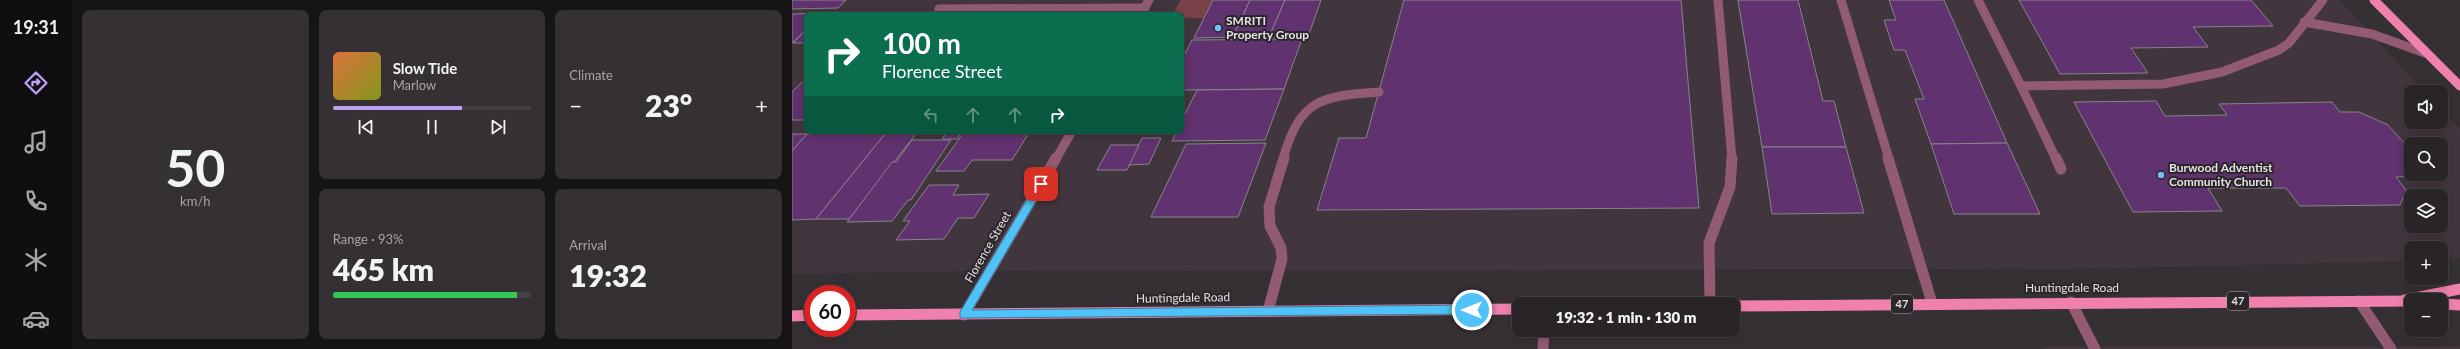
<!DOCTYPE html>
<html lang="en">
<head>
<meta charset="utf-8">
<style>
	body { margin:0; font-family:Lato,sans-serif; background:#343033; color:#f1f3f6; height:100vh; display:flex; flex-direction:column; font-size:15px; white-space:nowrap }
	* { box-sizing:border-box; margin:0 }
	p { font-size:13px; color:#a5a4a7 }
	.icon { flex:none; width:22px; height:22px; fill:none; stroke:currentColor; stroke-width:2; stroke-linecap:round; stroke-linejoin:round }
	.map { position:relative; flex:1; overflow:hidden }
	.panel { display:flex; flex-direction:column; gap:10px; padding:10px; background:#161415; width:720px }
	.panel>* { flex:none }
	.hud { position:absolute; left:12px; top:12px; width:380px; height:122px; border-radius:8px; box-shadow:0 2px 10px #0003,0 0 0 1px #444144; background:#0b6e4f; color:#fff; overflow:hidden }
	.fabs { position:absolute; left:1612px; top:85px; display:grid; gap:8px }
	.fabs a { display:grid; place-items:center; width:44px; height:44px; border-radius:8px; background:#282427; box-shadow:0 2px 10px #0003,0 0 0 1px #444144; font-size:20px }
	.speed { position:absolute; left:12px; top:285px; display:flex; gap:8px; font-size:20px; font-weight:700; text-align:center }
	.speed>* { display:grid; place-content:center; width:52px; height:52px; border-radius:50%; background:#282427; box-shadow:0 2px 10px #0003,0 0 0 1px #444144; line-height:1 }
	.speed .limit { border:6px solid #d22; background:#fff; color:#111 }
	.pin { position:absolute; display:grid; place-items:center; width:34px; height:34px; color:#fff; margin:-17px; border-radius:8px; box-shadow:0 2px 6px #0006 }
	.me { position:absolute; width:44px; margin:-22px; rotate:270deg; stroke-linejoin:round; filter:drop-shadow(0 0 3px #0008) }
	.turn { display:flex; align-items:center; gap:14px; height:84px; padding:0 12px; font-size:18px }
	.turn .icon { width:52px; height:52px; stroke-width:2.5 }
	.turn b { display:block; font-size:28px; line-height:34px }
	.lanes { display:flex; align-items:center; height:38px; padding:0 12px; background:#0003; justify-content:center; gap:20px; direction:ltr }
	.lanes .off { opacity:.35 }
	.big { font-size:30px; font-weight:800; line-height:1.1 }
	.panel .widget { flex:1; display:flex; flex-direction:column; justify-content:center; gap:6px; min-width:0; padding:0 14px; border-radius:8px; background:#343033 }
	.panel .dial { align-items:center; gap:0 }
	.dial b { font-size:52px; line-height:1 }
	.song { display:flex; align-items:center; gap:12px }
	.cover { width:48px; height:48px; border-radius:6px; background:linear-gradient(135deg,hsl(20 70% 55%),hsl(70 70% 35%)) }
	.played { height:4px; border-radius:2px; background:linear-gradient(90deg,#bca0f2 65%,#444144 65%) }
	.keys { display:flex; justify-content:space-around; direction:ltr }
	.heat { display:flex; justify-content:space-between; align-items:center; font-size:22px; direction:ltr }
	.charge { height:6px; border-radius:3px; background:linear-gradient(90deg,#34c759 93%,#444144 0) }
	.panel .tiles { flex:1; display:grid; gap:10px; grid-template-columns:repeat(3,1fr) }
	.widget:first-child { grid-row:span 2 }
	.trip { position:absolute; left:720px; top:297px; width:228px; height:40px; border-radius:8px; background:#282427; box-shadow:0 2px 10px #0003,0 0 0 1px #444144; font-weight:800; line-height:40px; text-align:center }
	main { display:flex; flex:1; min-height:0 }
	.tab-bar { display:flex; flex-direction:column; width:72px; justify-content:space-around; align-items:center; background:#100e10; color:#a5a4a7 }
	.tab-bar .icon { width:28px; height:28px }
	.tab-bar .current { color:#bca0f2 }
	.tab-bar b { font-size:18px; color:#f1f3f6 }
	.map>svg:first-child { display:block }
	.built { fill:#41363e; fill-rule:evenodd }
	.green { fill:#794248 }
	.building { fill:#60326f; stroke:#88848a }
	.lines { fill:none; stroke-linecap:round; stroke-linejoin:round }
	.lane-far1 { stroke:#925b71; stroke-width:9 }
	.lane { stroke:#925b71; stroke-width:11 }
	.street-far1 { stroke:#925b71; stroke-width:9 }
	.street { stroke:#925b71; stroke-width:11 }
	.primary-far1 { stroke:#f081af; stroke-width:9 }
	.primary { stroke:#f081af; stroke-width:11 }
	.route { fill:#4fc3f7; stroke:#337fa1 }
	.poi-dot { fill:#75c0f6; stroke:#2b262a; stroke-width:1.5 }
	.labels { text-anchor:middle; stroke-width:4; stroke-linejoin:round; paint-order:stroke }
	.shield { fill:#2b262a; stroke:#aca8ac; stroke-width:1 }
	.shield-label { font-size:11px; font-weight:bold; fill:#e4e0e3 }
	.poi-label { font-size:12px; font-weight:bold; fill:#e4e0e3; stroke:#2b262a; text-anchor:start }
	.street-label { font-size:12px; fill:#e4e0e3; stroke:#2b262a }
</style>
</head>
<body>
<main>
<nav class="tab-bar">
<b>19:31</b>
<svg class="icon current" aria-label="directions" viewBox="0 0 24 24"><path d="M12 3l9 9-9 9-9-9zM9 14v-3h6M13 9l2 2-2 2"/></svg>
<svg class="icon" aria-label="music" viewBox="0 0 24 24"><path d="M9 18V5l10-2v13"/><circle cx="6" cy="18" r="3"/><circle cx="16" cy="16" r="3"/></svg>
<svg class="icon" aria-label="phone" viewBox="0 0 24 24"><path d="M5 4h4l2 5-3 2q2 4 5 5l2-3 5 2v4C11 20 4 13 5 4z"/></svg>
<svg class="icon" aria-label="climate" viewBox="0 0 24 24"><path d="M12 3v18M4 7l16 10M4 17L20 7"/></svg>
<svg class="icon" aria-label="car" viewBox="0 0 24 24"><path d="M5 17H2v-5l4-1 3-4h7l3 4 3 1v5h-3M9 17h6M6 11h13"/><circle cx="7" cy="17" r="2"/><circle cx="17" cy="17" r="2"/></svg>
</nav>
<section class="panel">
<div class="tiles">
<div class="widget dial"><b>50</b><p>km/h</p></div>
<div class="widget">
<div class="song"><i class="cover"></i><div><b>Slow Tide</b><p>Marlow</p></div></div>
<div class="played"></div>
<div class="keys"><svg class="icon" aria-label="previous" viewBox="0 0 24 24"><path d="M18 5L8 12l10 7zM5 5v14"/></svg><svg class="icon" aria-label="pause" viewBox="0 0 24 24"><path d="M8 5v14M16 5v14"/></svg><svg class="icon" aria-label="next" viewBox="0 0 24 24"><path d="M6 5l10 7-10 7zM19 5v14"/></svg></div>
</div>
<div class="widget"><p>Climate</p>
<div class="heat"><a>−</a><b class="big">23°</b><a>+</a></div>
</div>
<div class="widget"><p>Range · 93%</p><b class="big">465 km</b><div class="charge"></div></div>
<div class="widget"><p>Arrival</p><b class="big">19:32</b></div>
</div>
</section>
<div class="map">
<svg width="1668" height="349" viewBox="0 0 1668 349">
	<rect width="100%" height="100%" fill="#353034"/>
	<g class="built">
		<path d="M 0,0 L 1547,0 L 1633,92 L 1619,92 L 1619,122 L 1649,122 L 1649,109 L 1668,129 L 1668,258 L 1649,260 L 1649,248 L 1619,248 L 1619,261 L 1282,269 L 174,271 L 0,274 ZM 15,15 L 389,15 L 389,131 L 15,131 ZM 1619,144 L 1649,144 L 1649,174 L 1619,174 ZM 1619,196 L 1649,196 L 1649,226 L 1619,226 Z"/>
		<rect x="1251" y="347" width="417" height="2"/>
	</g>
	<path class="green" d="M 389,0 L 421,0 L 412,18 L 389,18 L 389,15 L 380,15 Z"/>
	<g class="building">
		<path d="M 0,0 L 54,0 L 46,8 L 0,9 Z"/>
		<path d="M 421,0 L 458,0 L 441,37 L 402,38 Z"/>
		<path d="M 458,0 L 493,0 L 477,37 L 441,37 Z"/>
		<path d="M 493,0 L 529,0 L 516,37 L 477,37 Z"/>
		<path d="M 612,0 L 889,0 L 907,208 L 525,210 L 547,138 L 574,138 Z"/>
		<path d="M 946,0 L 1006,0 L 1031,101 L 1042,101 L 1054,147 L 970,147 Z"/>
		<path d="M 1097,0 L 1152,0 L 1215,143 L 1139,144 L 1123,99 L 1132,99 L 1113,50 L 1102,50 L 1092,20 L 1104,20 Z"/>
		<path d="M 1227,0 L 1459,0 L 1481,26 L 1401,27 L 1416,47 L 1339,48 L 1356,73 L 1268,74 Z"/>
		<path d="M 30,13 L 61,13 L 59,15 L 29,15 Z"/>
		<path d="M 30,13 L 15,15 L 15,29 L 0,43 L 0,14 Z"/>
		<path d="M 15,29 L 15,43 L 1,43 Z"/>
		<path d="M 510,39 L 492,89 L 389,90 L 389,62 L 400,40 Z"/>
		<path d="M 15,77 L 15,120 L 0,120 L 0,92 Z"/>
		<path d="M 492,89 L 473,140 L 380,141 L 385,131 L 389,131 L 389,122 L 405,90 Z"/>
		<path d="M 1364,101 L 1373,116 L 1435,115 L 1427,104 L 1540,102 L 1548,112 L 1567,112 L 1596,125 L 1619,151 L 1619,174 L 1625,174 L 1623,176 L 1604,177 L 1614,190 L 1608,205 L 1508,206 L 1494,188 L 1416,188 L 1430,211 L 1341,212 L 1282,102 Z"/>
		<path d="M 156,131 L 170,132 L 165,139 L 150,139 Z"/>
		<path d="M 238,131 L 220,160 L 180,160 L 172,171 L 144,171 L 172,132 Z"/>
		<path d="M 0,134 L 15,134 L 0,151 Z"/>
		<path d="M 15,134 L 93,134 L 24,219 L 0,220 L 0,151 Z"/>
		<path d="M 93,134 L 124,134 L 57,219 L 24,219 Z"/>
		<path d="M 350,138 L 369,138 L 357,164 L 336,165 Z"/>
		<path d="M 120,140 L 159,140 L 119,200 L 116,200 L 100,221 L 55,222 L 100,162 L 104,162 Z"/>
		<path d="M 474,143 L 446,217 L 359,217 L 394,144 Z"/>
		<path d="M 1215,143 L 1248,214 L 1162,214 L 1139,144 Z"/>
		<path d="M 319,145 L 347,145 L 335,170 L 305,170 Z"/>
		<path d="M 970,147 L 1054,147 L 1072,213 L 980,214 Z"/>
		<path d="M 137,185 L 167,185 L 161,195 L 197,194 L 182,218 L 166,218 L 152,239 L 104,240 L 118,221 L 111,221 Z"/>
	</g>
	<g class="lines">
		<g class="lane-far1">
			<path d="M 926,0 L 940,159"/>
			<path d="M 1049,0 L 1097,159"/>
			<path d="M 1186,0 L 1229,86 L 1371,84 L 1430,72 L 1487,50 L 1497,43 L 1531,0"/>
			<path d="M 1512,22 L 1580,34 L 1633,53"/>
			<path d="M 1229,86 L 1264,159"/>
			<path d="M 491,159 C 508,99 529,96 587,92"/>
		</g>
		<g class="lane">
			<path d="M 1096,158 L 1140,303"/>
			<path d="M 1264,158 L 1269,169"/>
			<path d="M 1567,301 L 1599,349"/>
			<path d="M 918,304 L 917,243 L 938,187 L 940,158"/>
			<path d="M 476,311 L 490,259 L 489,248 L 478,226 L 477,207 L 492,158"/>
		</g>
		<g class="street-far1">
			<path d="M 147,9 L 353,8"/>
			<path d="M 348,15 L 357,0"/>
			<path d="M 264,159 L 280,131"/>
		</g>
		<g class="street">
			<path d="M 1279,302 L 1303,349"/>
			<path d="M 172,315 L 264,158"/>
			<path d="M 751,349 L 752,330"/>
		</g>
		<path class="primary-far1" d="M 1582,0 L 1668,86"/>
		<g class="primary">
			<path d="M 1613,300 L 1668,289"/>
			<path d="M 1649,304 L 1668,305"/>
			<path d="M 941,306 L 1619,301"/>
			<path d="M 55,315 L 727,309"/>
			<path d="M 0,316 L 21,315"/>
		</g>
	</g>
	<path class="route" d="M 249,180 L 254,184 L 180,310 L 680,305 L 685,310 L 680,314 L 168,318 L 168,312 L 246,181 Z"/>
	<g class="poi-dot">
		<circle cx="426" cy="28" r="4"/>
		<circle cx="1369" cy="175" r="4"/>
	</g>
	<g class="labels">
		<g class="shield">
			<rect x="1435" y="292" width="22" height="18" rx="3"/>
			<rect x="1099" y="295" width="22" height="18" rx="3"/>
		</g>
		<g class="shield-label">
			<text x="1446" y="305">47</text>
			<text x="1110" y="308">47</text>
		</g>
		<g class="poi-label">
			<text x="434" y="25">SMRITI<tspan x="434" dy="14">Property Group</tspan></text>
			<text x="1377" y="172">Burwood Adventist<tspan x="1377" dy="14">Community Church</tspan></text>
		</g>
		<g class="street-label">
			<text transform="translate(196 247) rotate(-60)" y="4">Florence Street</text>
			<text x="1280" y="292">Huntingdale Road</text>
			<text transform="translate(391 298) rotate(-1)" y="4">Huntingdale Road</text>
		</g>
	</g>
</svg>
<div class="fabs">
<a><svg class="icon" aria-label="sound" viewBox="0 0 24 24"><path d="M4 9h4l5-4v14l-5-4H4zM17 9q2 3 0 6"/></svg></a>
<a><svg class="icon" aria-label="search" viewBox="0 0 24 24"><circle cx="10" cy="10" r="6"/><path d="M15 15l6 6"/></svg></a>
<a><svg class="icon" aria-label="layers" viewBox="0 0 24 24"><path d="M12 4l9 5-9 5-9-5zM3 14l9 5 9-5"/></svg></a>
<a>+</a>
<a>−</a>
</div>
<div class="speed"><div class="limit">60</div></div>
<div class="pin" style="left:249px;top:184px;background:#d93025"><svg class="icon" aria-label="arrive" viewBox="0 0 24 24"><path d="M6 21V4h12l-3 4 3 4H6"/></svg></div>
<svg class="me" style="left:680px;top:310px" viewBox="-20 -20 40 40"><circle r="17" fill="#4fc3f7" stroke="#fff" stroke-width="3"/><path d="M0-11L8 9 0 5-8 9z" fill="#fff"/></svg>
<div class="trip">19:32 · 1 min · 130 m</div>
<div class="hud">
<div class="turn"><svg class="icon" aria-label="right" viewBox="0 0 24 24"><path d="M7 20v-9h11M14 6l5 5-5 5"/></svg><div><b>100 m</b>Florence Street</div></div>
<div class="lanes"><svg class="icon off" aria-label="left" viewBox="0 0 24 24"><path d="M17 20v-9H6M10 6l-5 5 5 5"/></svg><svg class="icon off" aria-label="ahead" viewBox="0 0 24 24"><path d="M12 20V5M6 11l6-6 6 6"/></svg><svg class="icon off" aria-label="ahead" viewBox="0 0 24 24"><path d="M12 20V5M6 11l6-6 6 6"/></svg><svg class="icon" aria-label="right" viewBox="0 0 24 24"><path d="M7 20v-9h11M14 6l5 5-5 5"/></svg></div>
</div>
</div>
</main>
</body>
</html>
